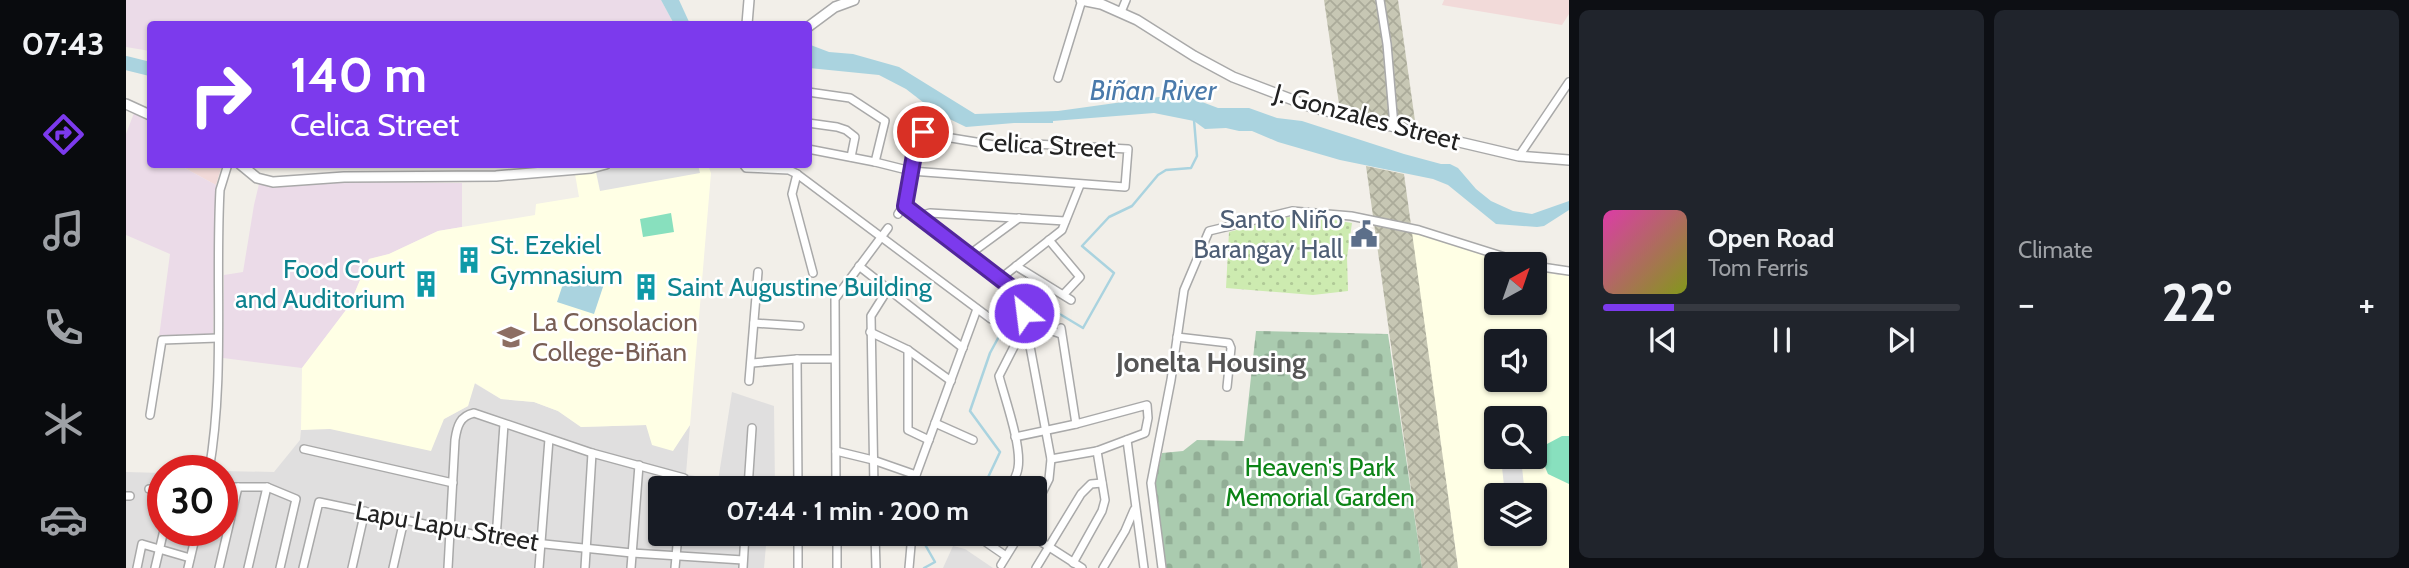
<!DOCTYPE html>
<html lang="en">
<head>
<meta charset="utf-8">
<style>
	body { margin:0; font-family:Cabin,sans-serif; background:#20242c; color:#f1f3f6; height:100vh; display:flex; flex-direction:column; font-size:26px; white-space:nowrap }
	* { box-sizing:border-box; margin:0 }
	p { font-size:23px; color:#9ea1a6 }
	.icon { flex:none; width:38px; height:38px; fill:none; stroke:currentColor; stroke-width:2; stroke-linecap:round; stroke-linejoin:round }
	.map { position:relative; flex:1; overflow:hidden }
	.sheet { display:flex; flex-direction:column; gap:10px; padding:10px; background:#0d0f14; width:840px }
	.sheet>* { flex:none }
	.top-card { position:absolute; left:21px; top:21px; width:665px; height:147px; border-radius:7px; box-shadow:0 2px 5px #0004; background:#7c3aed; color:#fff; overflow:hidden }
	.needle { width:46px; rotate:40deg }
	.buttons { position:absolute; left:1358px; top:252px; display:grid; gap:14px }
	.buttons a { display:grid; place-items:center; width:63px; height:63px; border-radius:7px; background:#171b24; box-shadow:0 2px 5px #0004; font-size:35px }
	.speed { position:absolute; left:21px; top:455px; display:flex; gap:14px; font-size:35px; font-weight:700; text-align:center }
	.speed>* { display:grid; place-content:center; width:91px; height:91px; border-radius:50%; background:#171b24; box-shadow:0 2px 5px #0004; line-height:1 }
	.speed .limit { border:10px solid #d22; background:#fff; color:#111 }
	.pin { position:absolute; display:grid; place-items:center; width:60px; height:60px; color:#fff; margin:-30px; border:4px solid #fff; border-radius:50%; box-shadow:0 2px 7px #0007 }
	.me { position:absolute; width:77px; margin:-38px; rotate:331deg; stroke-linejoin:round; filter:drop-shadow(0 0 5px #0008) }
	.turn { display:flex; align-items:center; gap:24px; height:147px; padding:0 28px; font-size:32px }
	.turn .icon { width:91px; height:91px; stroke-width:2.5 }
	.turn b { display:block; font-size:49px; line-height:60px }
	.big { font-size:52px; font-weight:700; line-height:1.1 }
	.sheet .widget { flex:1; display:flex; flex-direction:column; justify-content:center; gap:10px; min-width:0; padding:0 24px; border-radius:10px; background:#20242c }
	.song { display:flex; align-items:center; gap:21px }
	.cover { width:84px; height:84px; border-radius:10px; background:linear-gradient(135deg,hsl(320 70% 55%),hsl(70 70% 35%)) }
	.played { height:7px; border-radius:4px; background:linear-gradient(90deg,#7c3aed 20%,#363941 20%) }
	.keys { display:flex; justify-content:space-around; direction:ltr }
	.heat { display:flex; justify-content:space-between; align-items:center; font-size:38px; direction:ltr }
	.sheet .tiles { flex:1; display:grid; gap:10px; grid-template-columns:repeat(2,1fr) }
	.trip { position:absolute; left:522px; top:476px; width:399px; height:70px; border-radius:7px; background:#171b24; box-shadow:0 2px 5px #0004; font-weight:700; line-height:70px; text-align:center }
	main { display:flex; flex:1; min-height:0 }
	.dock { display:flex; flex-direction:column; width:126px; justify-content:space-around; align-items:center; background:#090b0e; color:#9ea1a6 }
	.dock .icon { width:49px; height:49px }
	.dock .selected { color:#7c3aed }
	.dock b { font-size:32px; color:#f1f3f6 }
	.map>svg:first-child { display:block }
	.residential { fill:#e0dfdf }
	.commercial { fill:#f2dad9 }
	.industrial { fill:#ebdbe8 }
	.education { fill:#ffffe5; fill-rule:evenodd }
	.construction { fill:url(#construction-cross-hatch) }
	.grass { fill:url(#grass-dots) }
	.cemetery { fill:url(#cemetery-stones) }
	.pitch { fill:#88e0be }
	.parking { fill:#e2e2e2 }
	.water { fill:#aad3df }
	.lines { fill:none; stroke-linecap:round; stroke-linejoin:round }
	.stream { stroke:#aad3df; stroke-width:2.5 }
	.river { stroke:#aad3df; stroke-width:14 }
	.minor-casing { stroke:#a9a9a9; stroke-width:10 }
	.tertiary-casing { stroke:#a9a9a9; stroke-width:12 }
	.minor { stroke:#fff; stroke-width:7 }
	.tertiary { stroke:#fff; stroke-width:9 }
	.route-casing { stroke:#51269a; stroke-width:18 }
	.route { stroke:#7c3aed; stroke-width:12 }
	.labels { text-anchor:middle; stroke-width:5; stroke-linejoin:round; paint-order:stroke }
	.street-label { font-size:26px; fill:#222; stroke:#fff }
	.service-label { font-size:26px; fill:#4e5e75; stroke:#fff; text-anchor:end }
	.culture-label { font-size:26px; fill:#0d838f; stroke:#fff; text-anchor:start }
	.education-label { font-size:26px; fill:#785e54; stroke:#fff; text-anchor:start }
	.park-label { font-size:26px; fill:#0c8416; stroke:#fff }
	.water-label { font-size:28px; font-style:italic; fill:#4a7aab; stroke:#fff }
	.neighbourhood-label { font-size:28px; font-weight:bold; fill:#555; stroke:#fff }
</style>
</head>
<body>
<main>
<nav class="dock">
<b>07:43</b>
<svg class="icon selected" aria-label="directions" viewBox="0 0 24 24"><path d="M12 3l9 9-9 9-9-9zM9 14v-3h6M13 9l2 2-2 2"/></svg>
<svg class="icon" aria-label="music" viewBox="0 0 24 24"><path d="M9 18V5l10-2v13"/><circle cx="6" cy="18" r="3"/><circle cx="16" cy="16" r="3"/></svg>
<svg class="icon" aria-label="phone" viewBox="0 0 24 24"><path d="M5 4h4l2 5-3 2q2 4 5 5l2-3 5 2v4C11 20 4 13 5 4z"/></svg>
<svg class="icon" aria-label="climate" viewBox="0 0 24 24"><path d="M12 3v18M4 7l16 10M4 17L20 7"/></svg>
<svg class="icon" aria-label="car" viewBox="0 0 24 24"><path d="M5 17H2v-5l4-1 3-4h7l3 4 3 1v5h-3M9 17h6M6 11h13"/><circle cx="7" cy="17" r="2"/><circle cx="17" cy="17" r="2"/></svg>
</nav>
<div class="map">
<svg width="1443" height="568" viewBox="0 0 1443 568">
	<defs>
		<pattern id="construction-cross-hatch" width="8" height="8" patternUnits="userSpaceOnUse" patternTransform="scale(1.75)"><rect width="8" height="8" fill="#c7c7b4"/><path d="M0 0l8 8M0 8l8-8" fill="none" stroke="#abab9a"/></pattern>
		<pattern id="grass-dots" width="8" height="8" patternUnits="userSpaceOnUse" patternTransform="scale(1.75)"><rect width="8" height="8" fill="#cdebb0"/><path d="M2 2h.1M6 6h.1" fill="none" stroke="#b0c997" stroke-width="1.8" stroke-linecap="round"/></pattern>
		<pattern id="cemetery-stones" width="16" height="16" patternUnits="userSpaceOnUse" patternTransform="scale(1.75)"><rect width="16" height="16" fill="#aacbaf"/><path d="M2 7V4a2 2 0 0 1 4 0v3zM10 15v-3a2 2 0 0 1 4 0v3z" fill="#92ae96"/></pattern>
	</defs>
	<rect width="100%" height="100%" fill="#f2efe9"/>
	<g class="residential">
		<path d="M 348,383 L 375,399 L 408,402 L 432,411 L 455,427 L 520,425 L 546,450 L 564,425 L 560,474 L 592,481 L 606,392 L 648,406 L 649,488 L 534,488 L 534,534 L 641,534 L 638,568 L 0,568 L 0,472 L 37,473 L 37,530 L 96,530 L 96,471 L 148,472 L 174,440 L 175,430 L 318,419 L 342,406 Z"/>
		<path d="M 827,546 L 839,549 L 867,568 L 817,568 Z"/>
	</g>
	<g class="commercial">
		<path d="M 1318,0 L 1443,0 L 1443,14 L 1436,25 L 1316,5 Z"/>
		<path d="M 53,165 L 96,165 L 90,185 Z"/>
	</g>
	<g class="industrial">
		<path d="M 0,0 L 535,0 L 548,24 L 24,24 L 24,51 L 0,47 Z"/>
		<path d="M 8,113 L 24,121 L 24,164 L 53,165 L 90,185 L 87,336 L 33,337 L 44,254 L 0,235 L 0,134 Z"/>
		<path d="M 215,182 L 336,183 L 336,227 L 312,231 L 263,254 L 243,259 L 223,306 L 176,368 L 97,358 L 98,275 L 117,272 L 128,205 L 133,184 L 147,186 Z"/>
	</g>
	<g class="education">
		<path d="M 492,165 L 582,165 L 585,173 L 564,425 L 547,451 L 526,445 L 520,425 L 455,427 L 432,411 L 408,402 L 375,399 L 349,383 L 342,406 L 318,419 L 305,451 L 204,429 L 175,430 L 176,368 L 223,306 L 243,259 L 263,254 L 312,231 L 409,215 L 410,204 L 453,197 L 449,174 Z"/>
		<path d="M 1290,231 L 1388,264 L 1370,264 L 1370,303 L 1409,303 L 1409,270 L 1432,275 L 1443,274 L 1443,568 L 1332,568 L 1285,232 ZM 1370,341 L 1409,341 L 1409,380 L 1370,380 ZM 1370,418 L 1409,418 L 1409,457 L 1370,457 ZM 1370,495 L 1409,495 L 1409,534 L 1370,534 Z"/>
	</g>
	<g class="construction">
		<path d="M 1198,0 L 1272,0 L 1290,128 L 1214,111 Z"/>
		<path d="M 1240,166 L 1278,174 L 1332,568 L 1296,568 Z"/>
	</g>
	<path class="grass" d="M 1160,217 L 1202,219 L 1226,223 L 1221,257 L 1222,291 L 1187,295 L 1100,288 L 1103,232 Z"/>
	<path class="cemetery" d="M 1130,331 L 1262,334 L 1296,568 L 1037,568 L 1029,481 L 1036,453 L 1057,451 L 1071,440 L 1118,441 Z"/>
	<g class="pitch">
		<path d="M 545,213 L 548,232 L 517,237 L 514,219 Z"/>
		<path d="M 1436,436 L 1443,436 L 1443,484 L 1422,474 L 1416,460 L 1421,444 Z"/>
	</g>
	<g class="parking">
		<path d="M 572,165 L 574,173 L 474,191 L 470,172 L 496,165 Z"/>
		<path d="M 1375,458 L 1395,458 L 1399,495 L 1379,495 Z"/>
	</g>
	<g class="water">
		<path d="M 535,0 L 553,0 L 564,24 L 548,24 Z"/>
		<path d="M 682,44 L 703,52 L 727,54 L 773,67 L 849,114 L 932,111 L 1040,96 L 1063,97 L 1092,108 L 1123,108 L 1151,118 L 1176,121 L 1278,154 L 1315,164 L 1324,164 L 1332,168 L 1350,189 L 1365,201 L 1387,211 L 1406,214 L 1443,201 L 1443,210 L 1418,226 L 1411,227 L 1370,224 L 1322,185 L 1307,179 L 1214,160 L 1152,142 L 1126,131 L 1113,131 L 1100,128 L 1079,129 L 1068,121 L 1028,113 L 927,121 L 927,123 L 888,123 L 840,127 L 811,113 L 780,89 L 753,75 L 683,68 Z"/>
		<path d="M 441,272 L 478,284 L 468,314 L 431,302 Z"/>
	</g>
	<g class="lines">
		<g class="stream">
			<path d="M 857,488 L 874,452 L 844,411 L 864,353 L 890,305 L 907,298 L 957,328 L 988,273 L 956,246 L 983,217 L 1006,206 L 1032,175 L 1040,170 L 1065,168 L 1071,156 L 1068,120"/>
			<path d="M 793,534 L 809,562 L 798,568"/>
		</g>
		<path class="river" d="M 0,63 L 24,69"/>
		<defs>
			<g id="minor">
				<path d="M 1254,0 L 1261,44 L 1268,126"/>
				<path d="M 995,12 L 1000,0"/>
				<path d="M 932,78 L 956,0"/>
				<path d="M 682,92 L 724,98 L 759,121 L 749,162"/>
				<path d="M 682,123 L 711,127 L 720,130 L 729,137 L 725,157"/>
				<path d="M 682,149 L 749,162 L 785,171 L 999,187 L 1002,149 L 890,143 L 868,145 L 795,133 C 780,152 789,192 772,214"/>
				<path d="M 1393,156 L 1443,82"/>
				<path d="M 617,164 L 620,168 L 663,170 L 671,174 L 865,319"/>
				<path d="M 671,174 L 666,194 L 687,273"/>
				<path d="M 779,206 L 875,278 L 890,291 L 895,298 L 925,459 L 923,479 L 908,509"/>
				<path d="M 793,216 L 804,213 L 939,221"/>
				<path d="M 923,240 L 954,277 L 938,294"/>
				<path d="M 844,254 L 893,218"/>
				<path d="M 733,266 L 837,348"/>
				<path d="M 890,266 L 945,300"/>
				<path d="M 1409,266 L 1443,271"/>
				<path d="M 875,278 L 936,230 L 954,185"/>
				<path d="M 901,322 L 935,334"/>
				<path d="M 628,323 L 674,326"/>
				<path d="M 935,328 L 950,424"/>
				<path d="M 744,332 L 782,350 L 825,381"/>
				<path d="M 1051,337 L 1103,343 L 1105,348 L 1101,387"/>
				<path d="M 782,350 L 782,430 L 803,440"/>
				<path d="M 671,359 L 672,488"/>
				<path d="M 626,363 L 671,359 L 708,359"/>
				<path d="M 623,381 L 632,272"/>
				<path d="M 24,415 L 36,340 L 92,338"/>
				<path d="M 809,423 L 847,440"/>
				<path d="M 889,437 L 950,424 L 1021,405 L 1022,418 L 1019,433 L 971,451 L 925,459"/>
				<path d="M 1001,440 L 1018,568"/>
				<path d="M 178,449 L 327,483"/>
				<path d="M 710,451 L 747,460 L 790,475"/>
				<path d="M 83,471 C 99,378 89,283 94,190 L 102,164"/>
				<path d="M 96,487 L 141,487 L 170,499 L 154,568"/>
				<path d="M 622,488 L 626,428"/>
				<path d="M 710,488 L 709,299 L 762,228"/>
				<path d="M 748,488 L 745,316 L 762,289"/>
				<path d="M 789,488 L 790,475 L 851,309"/>
				<path d="M 883,488 C 887,482 891,476 892,468 C 896,446 879,399 873,376 L 900,323"/>
				<path d="M 23,489 L 37,489"/>
				<path d="M 0,496 L 4,496"/>
				<path d="M 672,534 L 672,568"/>
				<path d="M 711,534 L 711,568"/>
				<path d="M 749,534 L 750,568"/>
				<path d="M 848,534 L 880,556"/>
				<path d="M 903,534 L 956,568"/>
				<path d="M 370,539 L 378,424"/>
				<path d="M 947,563 L 976,511 L 979,500 L 971,451"/>
				<path d="M 875,565 L 894,534"/>
				<path d="M 11,568 L 16,544 L 64,558"/>
				<path d="M 29,568 L 38,530"/>
				<path d="M 62,568 L 71,530"/>
				<path d="M 93,568 L 112,487"/>
				<path d="M 122,568 L 141,487"/>
				<path d="M 177,568 L 193,502 L 370,539 L 506,553 L 617,560"/>
				<path d="M 226,568 L 239,511"/>
				<path d="M 267,568 L 278,520"/>
				<path d="M 322,568 L 329,440 C 331,426 334,416 348,413 L 466,453 L 558,478 L 557,488"/>
				<path d="M 413,568 L 423,439"/>
				<path d="M 459,568 L 466,453"/>
				<path d="M 505,568 L 513,465"/>
				<path d="M 549,568 L 552,534"/>
				<path d="M 617,568 L 619,534"/>
				<path d="M 783,568 L 786,534"/>
				<path d="M 910,568 L 955,494 L 965,484 L 976,483"/>
				<path d="M 977,568 L 999,531 L 1008,510"/>
				<path d="M 1036,568 L 1025,483 L 1045,380 L 1058,290 L 1083,231 L 1166,211 L 1225,216 L 1293,230 L 1401,264"/>
			</g>
			<g id="tertiary">
				<path d="M 955,0 L 975,4 L 1011,20 L 1068,56 L 1107,77 L 1188,108 L 1393,156 L 1443,160"/>
				<path d="M 621,24 L 623,0"/>
				<path d="M 682,27 L 709,7 L 728,0"/>
				<path d="M 0,104 L 24,115"/>
				<path d="M 114,164 L 131,178 L 147,182 L 218,177 L 370,176 L 465,168 L 480,164"/>
			</g>
		</defs>
		<use href="#minor" class="minor-casing"/>
		<use href="#tertiary" class="tertiary-casing"/>
		<use href="#minor" class="minor"/>
		<use href="#tertiary" class="tertiary"/>
	</g>
	<g class="lines">
		<defs>
			<path id="route" d="M 797,132 L 791,138 L 779,206 L 890,291 L 895,298 L 898,313"/>
		</defs>
		<use href="#route" class="route-casing"/>
		<use href="#route" class="route"/>
	</g>
	<defs>
		<symbol id="civic-bare" viewBox="-9 -9 18 18"><path d="M-.6-6.5H3V-4.5H.6V-3L4-1V1h2V6H-6V1h2V-1L-.6-3ZM-1.2 2.5V6h2.4V2.5Z" fill="#5c6f8a" stroke="#fff" stroke-width="2.5" paint-order="stroke"/></symbol>
		<symbol id="building-bare" viewBox="-9 -9 18 18"><path d="M-4-6H4V6H1V3H-1V6H-4ZM-2.5-4.3h1.7v1.8h-1.7ZM.8-4.3h1.7v1.8H.8ZM-2.5-1h1.7V.8h-1.7ZM.8-1h1.7V.8H.8Z" fill="#0f9aa8" stroke="#fff" stroke-width="2.5" paint-order="stroke"/></symbol>
		<symbol id="university-bare" viewBox="-9 -9 18 18"><path d="M0-5L7-2L0 1L-7-2ZM-4 1L0 2.5L4 1V4Q0 6-4 4Z" fill="#8d6e63" stroke="#fff" stroke-width="2.5" paint-order="stroke"/></symbol>
	</defs>
	<g fill-rule="evenodd">
		<use href="#civic-bare" x="1219" y="215" width="38" height="38"/>
		<use href="#building-bare" x="324" y="241" width="38" height="38"/>
		<use href="#building-bare" x="281" y="265" width="38" height="38"/>
		<use href="#building-bare" x="501" y="268" width="38" height="38"/>
		<use href="#university-bare" x="366" y="318" width="38" height="38"/>
	</g>
	<g class="labels">
		<g class="street-label">
			<text transform="translate(1241 117) rotate(15)" y="9">J. Gonzales Street</text>
			<text transform="translate(921 145) rotate(3)" y="9">Celica Street</text>
			<text transform="translate(321 526) rotate(10)" y="9">Lapu Lapu Street</text>
		</g>
		<g class="service-label">
			<text x="1217" y="228">Santo Niño<tspan x="1217" dy="30">Barangay Hall</tspan></text>
		</g>
		<g class="culture-label">
			<text x="364" y="254">St. Ezekiel<tspan x="364" dy="30">Gymnasium</tspan></text>
			<text x="279" y="278" text-anchor="end">Food Court<tspan x="279" dy="30">and Auditorium</tspan></text>
			<text x="541" y="296">Saint Augustine Building</text>
		</g>
		<g class="education-label">
			<text x="406" y="331">La Consolacion<tspan x="406" dy="30">College-Biñan</tspan></text>
		</g>
		<g class="park-label">
			<text x="1194" y="476">Heaven's Park<tspan x="1194" dy="30">Memorial Garden</tspan></text>
		</g>
		<g class="water-label">
			<text x="1027" y="100">Biñan River</text>
		</g>
		<g class="neighbourhood-label">
			<text x="1085" y="372">Jonelta Housing</text>
		</g>
	</g>
</svg>
<div class="buttons">
<a><svg class="needle" viewBox="-14 -14 28 28"><path d="M0-13l5 13h-10z" fill="#e53935"/><path d="M0 13l5-13h-10z" fill="#9ea1a6"/></svg></a>
<a><svg class="icon" aria-label="sound" viewBox="0 0 24 24"><path d="M4 9h4l5-4v14l-5-4H4zM17 9q2 3 0 6"/></svg></a>
<a><svg class="icon" aria-label="search" viewBox="0 0 24 24"><circle cx="10" cy="10" r="6"/><path d="M15 15l6 6"/></svg></a>
<a><svg class="icon" aria-label="layers" viewBox="0 0 24 24"><path d="M12 4l9 5-9 5-9-5zM3 14l9 5 9-5"/></svg></a>
</div>
<div class="speed"><div class="limit">30</div></div>
<div class="pin" style="left:797px;top:132px;background:#d93025"><svg class="icon" aria-label="arrive" viewBox="0 0 24 24"><path d="M6 21V4h12l-3 4 3 4H6"/></svg></div>
<svg class="me" style="left:898px;top:313px" viewBox="-20 -20 40 40"><circle r="17" fill="#7c3aed" stroke="#fff" stroke-width="3"/><path d="M0-11L8 9 0 5-8 9z" fill="#fff"/></svg>
<div class="trip">07:44 · 1 min · 200 m</div>
<div class="top-card">
<div class="turn"><svg class="icon" aria-label="right" viewBox="0 0 24 24"><path d="M7 20v-9h11M14 6l5 5-5 5"/></svg><div><b>140 m</b>Celica Street</div></div>
</div>
</div>
<section class="sheet">
<div class="tiles">
<div class="widget">
<div class="song"><i class="cover"></i><div><b>Open Road</b><p>Tom Ferris</p></div></div>
<div class="played"></div>
<div class="keys"><svg class="icon" aria-label="previous" viewBox="0 0 24 24"><path d="M18 5L8 12l10 7zM5 5v14"/></svg><svg class="icon" aria-label="pause" viewBox="0 0 24 24"><path d="M8 5v14M16 5v14"/></svg><svg class="icon" aria-label="next" viewBox="0 0 24 24"><path d="M6 5l10 7-10 7zM19 5v14"/></svg></div>
</div>
<div class="widget"><p>Climate</p>
<div class="heat"><a>−</a><b class="big">22°</b><a>+</a></div>
</div>
</div>
</section>
</main>
</body>
</html>
